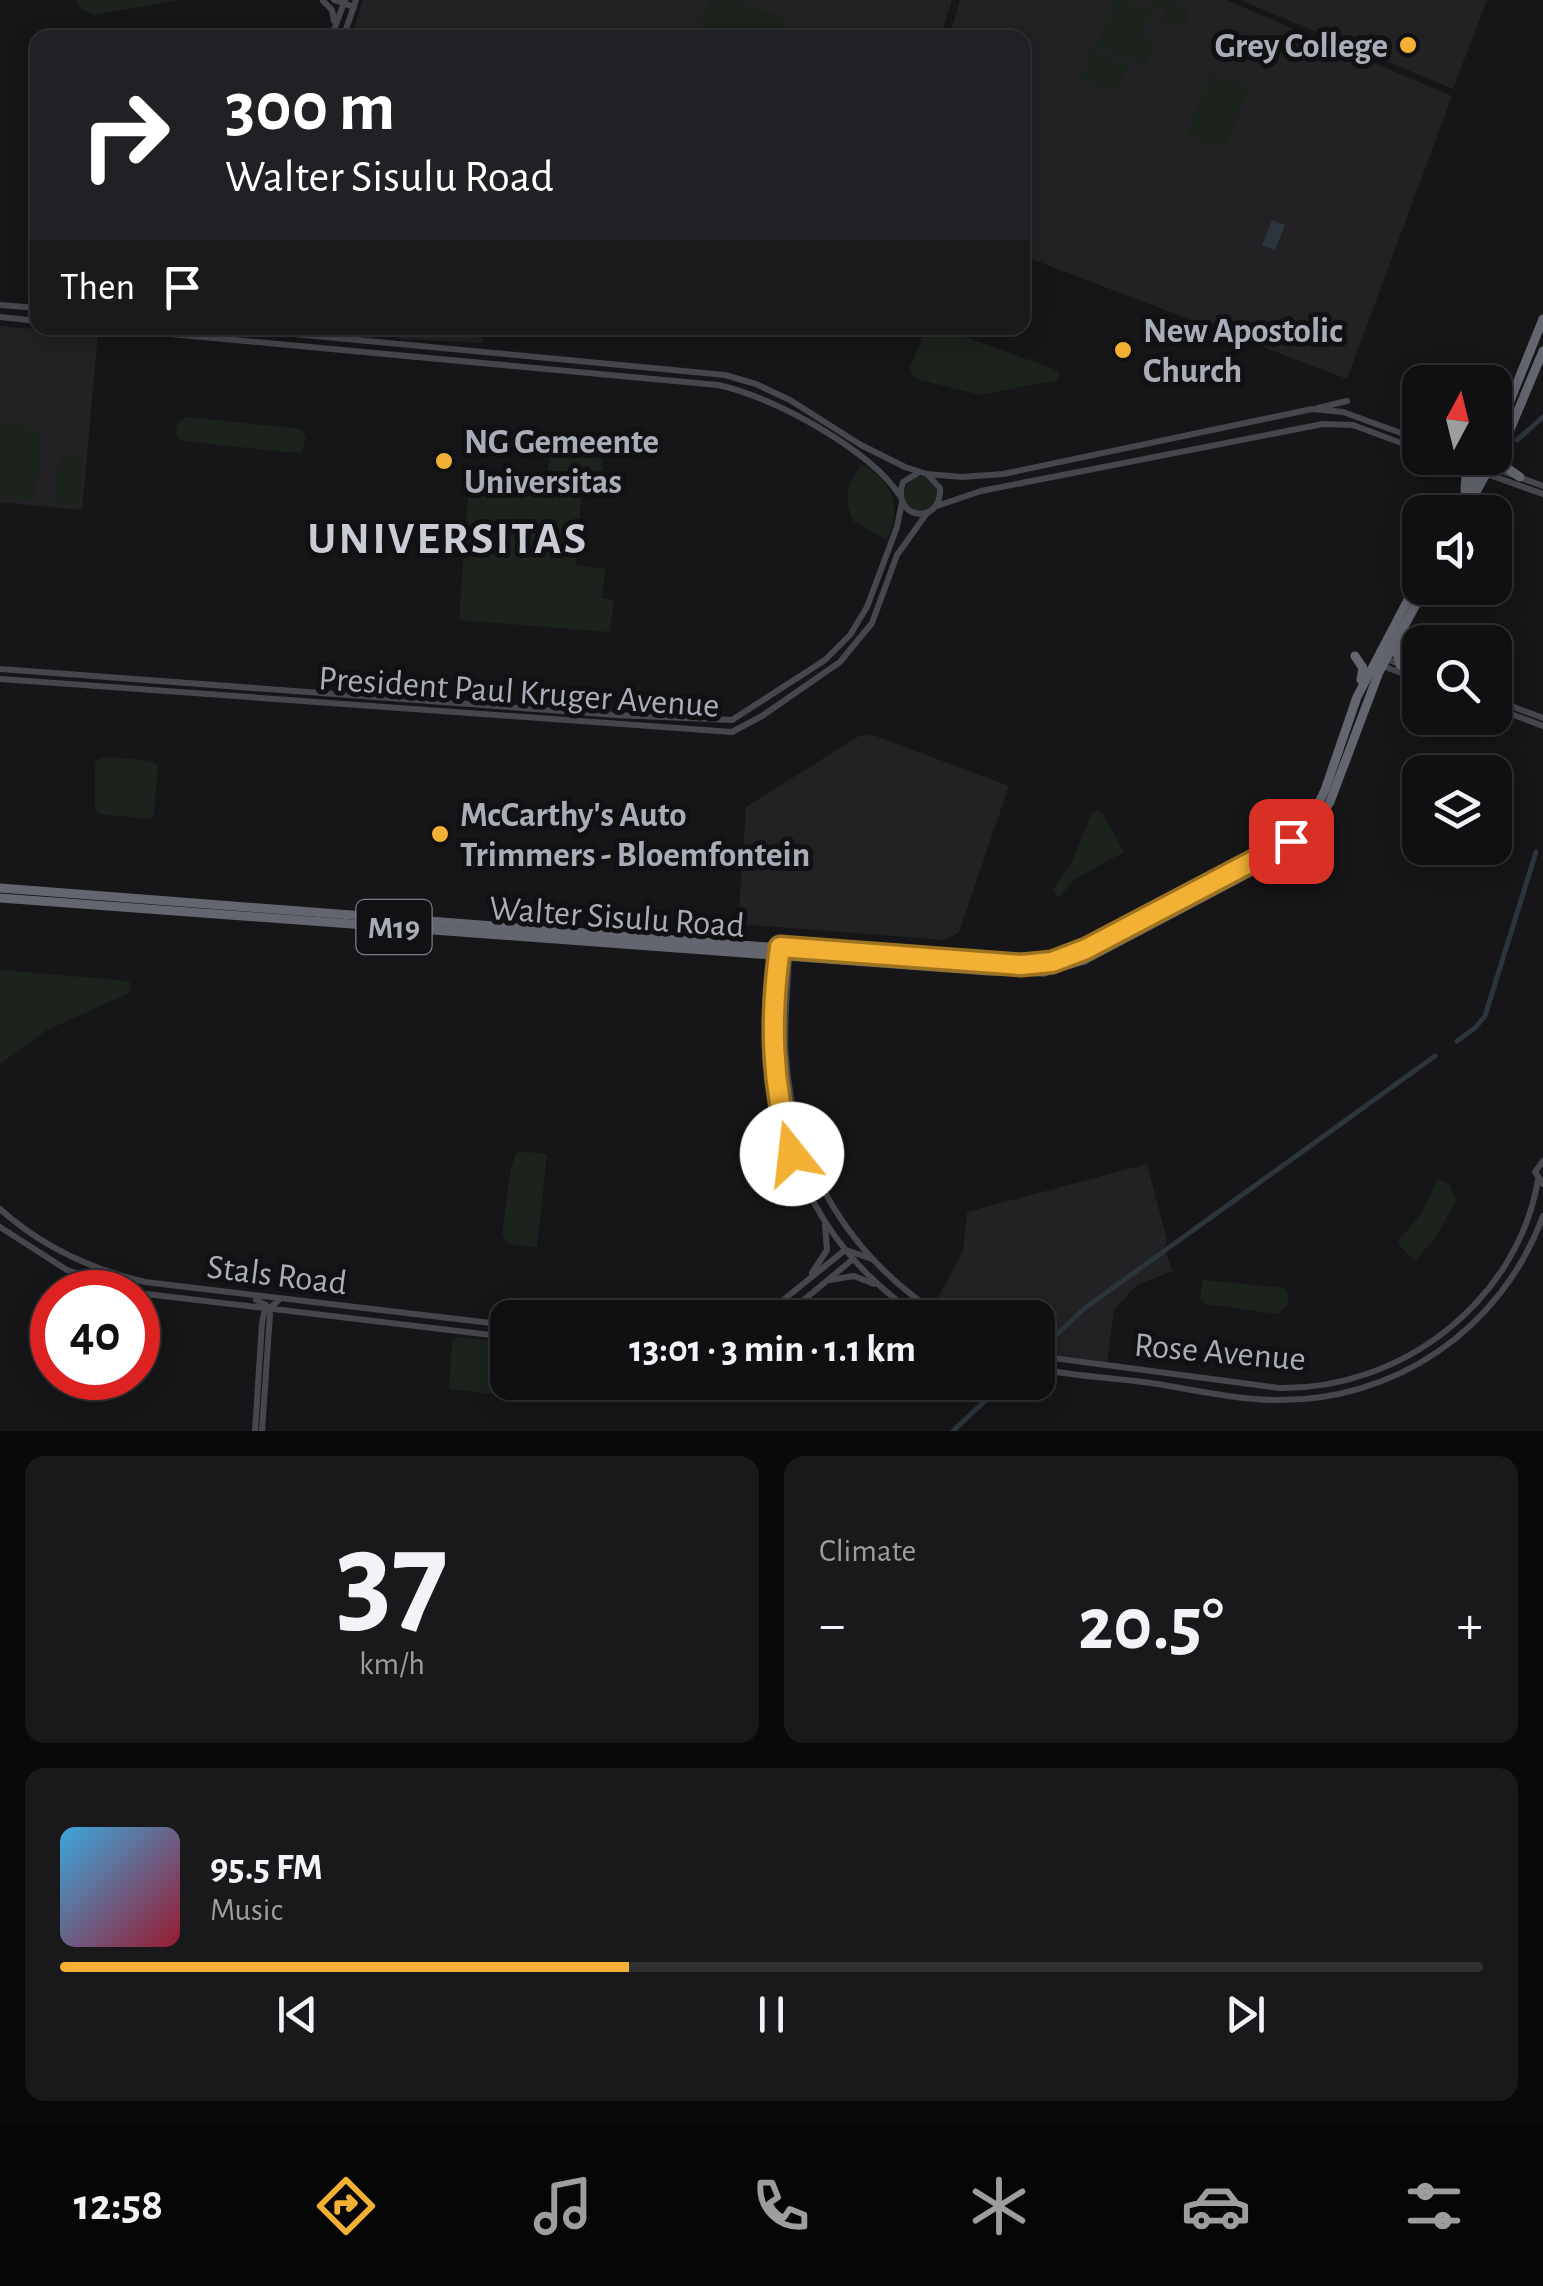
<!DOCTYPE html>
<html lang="en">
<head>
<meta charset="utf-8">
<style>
	body { margin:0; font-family:"Alegreya Sans",sans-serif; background:#19191b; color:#f1f3f6; height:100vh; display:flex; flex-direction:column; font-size:38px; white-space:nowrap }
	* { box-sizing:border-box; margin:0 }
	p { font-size:32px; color:#9c9d9f }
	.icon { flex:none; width:55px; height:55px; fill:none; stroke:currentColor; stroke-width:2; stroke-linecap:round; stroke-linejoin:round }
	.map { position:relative; height:1431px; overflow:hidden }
	.sheet { display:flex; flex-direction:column; gap:25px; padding:25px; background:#09090a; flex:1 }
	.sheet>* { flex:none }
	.guide { position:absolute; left:30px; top:30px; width:1000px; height:305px; border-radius:20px; box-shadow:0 5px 25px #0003,0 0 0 2px #303032; background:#202124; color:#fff; overflow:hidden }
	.needle { width:65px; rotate:7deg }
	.tools { position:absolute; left:1402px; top:365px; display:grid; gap:20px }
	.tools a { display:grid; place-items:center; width:110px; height:110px; border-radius:20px; background:#101012; box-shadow:0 5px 25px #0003,0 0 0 2px #303032; font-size:50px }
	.speed { position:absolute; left:30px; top:1270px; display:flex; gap:20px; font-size:50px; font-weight:700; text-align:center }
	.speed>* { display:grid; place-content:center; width:130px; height:130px; border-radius:50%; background:#101012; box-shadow:0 5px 25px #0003,0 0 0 2px #303032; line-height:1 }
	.speed .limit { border:15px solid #d22; background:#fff; color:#111 }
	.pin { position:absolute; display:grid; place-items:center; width:85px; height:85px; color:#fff; margin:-42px; border-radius:20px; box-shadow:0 5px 15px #0006 }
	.me { position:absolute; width:110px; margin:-55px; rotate:344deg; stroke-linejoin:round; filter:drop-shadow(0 0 8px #0008) }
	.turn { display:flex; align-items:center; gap:35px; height:210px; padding:0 30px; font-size:45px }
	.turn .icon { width:130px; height:130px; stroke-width:2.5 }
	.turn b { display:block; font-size:70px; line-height:85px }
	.then { display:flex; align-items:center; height:95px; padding:0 30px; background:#0003; gap:20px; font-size:38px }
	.big { font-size:75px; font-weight:600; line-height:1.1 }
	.sheet .card { flex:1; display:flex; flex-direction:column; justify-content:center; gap:15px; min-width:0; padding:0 35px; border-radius:20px; background:#19191b }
	.sheet .dial { align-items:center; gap:0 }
	.dial b { font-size:130px; line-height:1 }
	.song { display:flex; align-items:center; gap:30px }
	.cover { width:120px; height:120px; border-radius:15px; background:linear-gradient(135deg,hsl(200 70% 55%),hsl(350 70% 35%)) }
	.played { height:10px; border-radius:5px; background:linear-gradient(90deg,#f2b134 40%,#303032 40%) }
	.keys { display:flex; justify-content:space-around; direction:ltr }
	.heat { display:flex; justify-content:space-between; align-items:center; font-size:55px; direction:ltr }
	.sheet .tiles { flex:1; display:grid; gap:25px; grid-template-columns:1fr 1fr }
	.card:last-child { grid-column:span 2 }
	.trip { position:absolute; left:490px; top:1300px; width:565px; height:100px; border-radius:20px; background:#101012; box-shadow:0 5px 25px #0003,0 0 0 2px #303032; font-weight:600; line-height:100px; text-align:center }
	.tabs { display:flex; height:160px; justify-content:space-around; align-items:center; background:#060607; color:#9c9d9f }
	.tabs .icon { width:70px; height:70px }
	.tabs .selected { color:#f2b134 }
	.tabs b { font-size:45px; color:#f1f3f6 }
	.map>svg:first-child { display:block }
	.built { fill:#222225 }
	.green { fill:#1c231d }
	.water { fill:#2c353c }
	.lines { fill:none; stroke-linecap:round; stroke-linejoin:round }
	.canal { stroke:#2c353c; stroke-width:5 }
	.secondary { stroke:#45474d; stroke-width:6 }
	.highway { stroke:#63666e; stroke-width:9 }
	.route-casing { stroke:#9d7322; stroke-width:25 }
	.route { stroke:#f2b134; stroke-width:18 }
	.poi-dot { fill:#f2b134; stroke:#111113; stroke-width:4 }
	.labels { text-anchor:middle; stroke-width:10; stroke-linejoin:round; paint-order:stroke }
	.shield { fill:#111113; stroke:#7b7e86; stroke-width:2.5 }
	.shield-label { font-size:32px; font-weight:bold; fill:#a8adb8 }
	.poi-label { font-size:35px; font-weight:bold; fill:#a8adb8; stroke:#111113; text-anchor:start }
	.street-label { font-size:35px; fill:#a8adb8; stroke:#111113 }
	.district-label { font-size:45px; font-weight:bold; letter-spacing:2.5px; fill:#c9ccd4; stroke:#111113 }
</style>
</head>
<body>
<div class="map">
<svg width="1543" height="1431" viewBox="0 0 1543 1431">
	<rect width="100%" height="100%" fill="#161618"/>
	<g class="built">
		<path d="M 363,0 L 952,0 L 941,37 L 351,38 Z"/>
		<path d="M 960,0 L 1226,0 L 1452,96 L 1347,379 L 1023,256 L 1022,38 L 949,38 Z"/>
		<path d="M 1240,0 L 1487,0 L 1453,89 Z"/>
		<path d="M 0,326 L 98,334 L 82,510 L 0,502 Z"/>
		<path d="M 397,328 L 484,328 L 482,343 L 399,339 Z"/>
		<path d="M 873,735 L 1009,786 L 959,932 L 945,940 L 738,924 L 746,807 L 859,736 Z"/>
		<path d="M 1147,1164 L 1167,1240 L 1164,1248 L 1173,1271 L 1137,1285 L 1114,1310 L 1107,1362 L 1038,1352 L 1038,1318 L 953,1317 L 933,1306 L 963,1251 L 967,1212 Z"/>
	</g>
	<g class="green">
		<path d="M 76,0 L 177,0 L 95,15 L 81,9 Z"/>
		<path d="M 711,0 L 737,0 L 785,20 L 778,37 L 695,37 Z"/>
		<path d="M 1115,0 L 1125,0 L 1153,11 L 1142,36 L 1155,41 L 1145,66 L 1096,46 Z"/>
		<path d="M 1151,0 L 1188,4 L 1186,27 L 1162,25 L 1164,4 L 1161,9 L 1149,4 Z"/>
		<path d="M 1090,49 L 1129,65 L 1118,93 L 1079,77 Z"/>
		<path d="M 1210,73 L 1249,87 L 1225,150 L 1186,136 Z"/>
		<path d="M 926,328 L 942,328 L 1059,371 L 1058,380 L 980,395 L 917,379 L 911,374 L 910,368 Z"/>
		<path d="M 186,417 L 301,429 L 306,437 L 302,452 L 295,453 L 182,441 L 176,435 L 177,424 Z"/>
		<path d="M 0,423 L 21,424 L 41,433 L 36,501 L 0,498 Z"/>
		<path d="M 556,451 L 602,458 L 604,478 L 598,481 L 551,477 L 548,471 L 549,455 Z"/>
		<path d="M 60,453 L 83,455 L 79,504 L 55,502 Z"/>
		<path d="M 861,464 C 893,482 902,506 887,540 L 853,521 C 843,492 847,490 861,464 Z"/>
		<circle cx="921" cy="494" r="17"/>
		<path d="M 476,477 L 582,486 L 576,565 L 605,569 L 602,598 L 614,600 L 610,632 L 459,620 L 469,483 Z"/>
		<path d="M 108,757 L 152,761 L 158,765 L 154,816 L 148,819 L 101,814 L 95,810 L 95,764 L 99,759 Z"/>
		<path d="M 1096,811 L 1103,814 L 1124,852 L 1075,879 L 1058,898 L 1053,890 L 1073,860 L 1091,814 Z"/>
		<path d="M 0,970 L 129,981 L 131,992 L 45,1031 L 0,1064 Z"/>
		<path d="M 517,1151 L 547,1154 L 537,1247 L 509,1244 L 502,1236 L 511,1167 Z"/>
		<path d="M 1438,1178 L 1450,1185 L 1456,1201 L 1434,1239 L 1415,1261 L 1397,1243 L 1422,1212 Z"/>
		<path d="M 1203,1280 L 1284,1288 L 1288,1294 L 1288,1304 L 1278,1314 L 1206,1304 L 1200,1298 Z"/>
		<path d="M 458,1337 L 507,1342 L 508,1382 L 518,1383 L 512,1396 L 449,1389 L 452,1341 Z"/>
	</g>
	<path class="water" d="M 1272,220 L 1285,225 L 1275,250 L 1262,245 Z"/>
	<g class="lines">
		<g class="canal">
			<path d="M 1517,440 L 1543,417"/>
			<path d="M 1457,1041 L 1475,1028 L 1485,1016 L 1536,852"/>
			<path d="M 1042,1348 L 1085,1308 L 1435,1056"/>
			<path d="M 953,1431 L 1004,1383"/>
		</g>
		<g class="secondary">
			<path d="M 334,0 L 354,7"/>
			<path d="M 323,1 L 332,10 L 334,21"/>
			<path d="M 331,38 L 345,0"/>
			<path d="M 343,38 L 356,0"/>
			<path d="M 0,305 L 38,308"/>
			<path d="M 0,317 L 38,321"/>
			<path d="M 106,328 L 718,385 C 772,396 871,450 900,496"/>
			<path d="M 231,328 L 725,375 L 756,384 L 790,400 L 861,445 L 905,467 L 927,474 L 962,477 L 1003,474 L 1312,409 L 1343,412 L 1420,440"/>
			<path d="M 1318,408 L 1347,401"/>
			<path d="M 1442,458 L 1543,494"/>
			<path d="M 1467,458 L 1543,486"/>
			<path d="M 918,473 L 903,482 C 890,519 942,527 940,488 L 928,475"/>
			<path d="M 937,506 L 981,491 L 1323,424 L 1353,425 L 1420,450"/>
			<path d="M 1384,658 L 1420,672"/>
			<path d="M 1380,665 L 1420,680"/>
			<path d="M 0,669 L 616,715 L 732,720 L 825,660 L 850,635 L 867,607 L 897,527 L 902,502"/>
			<path d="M 0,679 L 732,732 L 762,716 L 840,662 L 872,623 L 897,555 L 927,513"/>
			<path d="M 1495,700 L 1543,718"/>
			<path d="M 1495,708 L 1543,726"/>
			<path d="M 779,955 C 760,1101 792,1231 921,1318"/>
			<path d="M 789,957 C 788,990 783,1024 786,1057 C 793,1166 852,1261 945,1318"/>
			<path d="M 1543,1161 L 1535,1172 L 1543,1184"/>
			<path d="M 0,1209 C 42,1247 90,1269 145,1282 L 508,1325"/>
			<path d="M 0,1227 L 67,1270 L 133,1292"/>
			<path d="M 846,1250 L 872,1259"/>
			<path d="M 812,1273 L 827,1250 L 825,1225"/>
			<path d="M 829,1280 L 854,1276 L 874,1284"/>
			<path d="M 138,1293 L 508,1337"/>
			<path d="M 256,1300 L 266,1305 L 270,1314 L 262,1431"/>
			<path d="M 761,1318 L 845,1250"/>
			<path d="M 782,1318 L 853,1259"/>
			<path d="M 1038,1356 L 1279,1388 C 1401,1390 1517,1302 1538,1180"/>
			<path d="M 1038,1369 C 1075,1376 1113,1378 1151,1383 C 1191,1389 1232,1399 1272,1400 C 1394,1403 1501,1330 1543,1216"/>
			<path d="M 255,1431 L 262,1323 L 264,1313 L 279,1300"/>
		</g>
		<g class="highway">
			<path d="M 1495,438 L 1543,319"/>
			<path d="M 1504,449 L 1504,466 L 1520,477"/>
			<path d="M 1458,463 L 1466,475 L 1465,489"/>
			<path d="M 1455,512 L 1485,458"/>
			<path d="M 1465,512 L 1509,432 L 1543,351"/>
			<path d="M 1355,656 L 1363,668 L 1361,680"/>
			<path d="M 1400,665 L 1397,652 L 1405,636"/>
			<path d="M 1312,861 L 1325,819"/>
			<path d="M 0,888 L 962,962 C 1007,964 1044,966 1087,949 L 1270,853 L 1305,831 L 1325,790 L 1357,697 L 1420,577"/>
			<path d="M 0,898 L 989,971 L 1044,972 L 1084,960 L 1300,846 L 1330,802 L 1379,672 L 1425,588"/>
		</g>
	</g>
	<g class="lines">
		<defs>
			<path id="route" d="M 792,1154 C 771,1084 770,1018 780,947 L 1021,965 L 1052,962 L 1086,949 L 1291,841"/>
		</defs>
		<use href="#route" class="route-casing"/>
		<use href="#route" class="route"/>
	</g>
	<g class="poi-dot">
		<circle cx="1408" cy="45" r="10"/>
		<circle cx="1123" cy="350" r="10"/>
		<circle cx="444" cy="461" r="10"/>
		<circle cx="440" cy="834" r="10"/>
	</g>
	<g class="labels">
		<rect class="shield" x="356.5" y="900" width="75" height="54" rx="8"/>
		<g class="shield-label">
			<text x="394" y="938">M19</text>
		</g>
		<g class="poi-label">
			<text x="1388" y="57" text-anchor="end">Grey College</text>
			<text x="1143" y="342">New Apostolic<tspan x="1143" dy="40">Church</tspan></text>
			<text x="464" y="453">NG Gemeente<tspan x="464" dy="40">Universitas</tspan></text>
			<text x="460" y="826">McCarthy's Auto<tspan x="460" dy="40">Trimmers - Bloemfontein</tspan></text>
		</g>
		<g class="street-label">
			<text transform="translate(519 691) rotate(4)" y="12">President Paul Kruger Avenue</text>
			<text transform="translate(617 916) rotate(4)" y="12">Walter Sisulu Road</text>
			<text transform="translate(277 1274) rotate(7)" y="12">Stals Road</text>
			<text transform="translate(1220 1351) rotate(5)" y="12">Rose Avenue</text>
		</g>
		<g class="district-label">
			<text x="448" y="553">UNIVERSITAS</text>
		</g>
	</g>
</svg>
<div class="tools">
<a><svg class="needle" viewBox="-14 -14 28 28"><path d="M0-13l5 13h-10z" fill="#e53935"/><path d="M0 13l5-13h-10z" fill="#9c9d9f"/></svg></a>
<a><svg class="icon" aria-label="sound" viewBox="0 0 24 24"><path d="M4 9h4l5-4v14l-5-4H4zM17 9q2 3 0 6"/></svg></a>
<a><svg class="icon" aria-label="search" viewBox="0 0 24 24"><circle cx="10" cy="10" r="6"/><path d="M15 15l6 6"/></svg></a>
<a><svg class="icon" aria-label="layers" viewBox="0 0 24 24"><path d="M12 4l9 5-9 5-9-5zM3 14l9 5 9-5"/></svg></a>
</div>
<div class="speed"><div class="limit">40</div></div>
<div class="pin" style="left:1291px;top:841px;background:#d93025"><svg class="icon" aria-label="arrive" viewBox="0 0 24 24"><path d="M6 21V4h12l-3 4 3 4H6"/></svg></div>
<svg class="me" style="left:792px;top:1154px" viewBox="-20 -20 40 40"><circle r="19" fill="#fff"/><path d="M0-13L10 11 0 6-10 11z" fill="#f2b134"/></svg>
<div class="trip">13:01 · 3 min · 1.1 km</div>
<div class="guide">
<div class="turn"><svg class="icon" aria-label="right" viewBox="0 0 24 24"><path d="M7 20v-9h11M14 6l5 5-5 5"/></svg><div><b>300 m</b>Walter Sisulu Road</div></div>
<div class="then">Then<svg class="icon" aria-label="arrive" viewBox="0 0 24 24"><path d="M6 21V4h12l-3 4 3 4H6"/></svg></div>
</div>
</div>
<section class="sheet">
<div class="tiles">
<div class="card dial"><b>37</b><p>km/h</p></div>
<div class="card"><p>Climate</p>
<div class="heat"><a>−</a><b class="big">20.5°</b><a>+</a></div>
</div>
<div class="card">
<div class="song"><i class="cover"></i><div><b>95.5 FM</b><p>Music</p></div></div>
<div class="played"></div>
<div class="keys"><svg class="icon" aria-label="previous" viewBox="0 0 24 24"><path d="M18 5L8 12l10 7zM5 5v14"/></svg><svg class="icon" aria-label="pause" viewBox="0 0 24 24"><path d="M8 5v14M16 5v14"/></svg><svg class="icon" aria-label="next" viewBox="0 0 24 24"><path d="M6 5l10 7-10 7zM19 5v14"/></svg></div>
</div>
</div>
</section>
<nav class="tabs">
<b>12:58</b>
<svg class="icon selected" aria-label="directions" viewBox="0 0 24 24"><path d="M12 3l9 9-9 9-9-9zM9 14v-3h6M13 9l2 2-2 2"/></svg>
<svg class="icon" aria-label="music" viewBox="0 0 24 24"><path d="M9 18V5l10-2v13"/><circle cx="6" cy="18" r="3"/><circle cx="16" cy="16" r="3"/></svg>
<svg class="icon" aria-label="phone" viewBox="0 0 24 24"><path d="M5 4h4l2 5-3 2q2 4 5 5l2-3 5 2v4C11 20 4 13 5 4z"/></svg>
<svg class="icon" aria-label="climate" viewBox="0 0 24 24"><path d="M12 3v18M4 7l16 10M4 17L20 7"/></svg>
<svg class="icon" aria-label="car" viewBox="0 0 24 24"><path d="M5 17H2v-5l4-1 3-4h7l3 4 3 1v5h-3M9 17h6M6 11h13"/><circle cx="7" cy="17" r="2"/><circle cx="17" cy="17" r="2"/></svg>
<svg class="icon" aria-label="filters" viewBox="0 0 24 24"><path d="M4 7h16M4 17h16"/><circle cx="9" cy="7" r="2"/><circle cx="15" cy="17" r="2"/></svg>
</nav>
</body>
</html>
